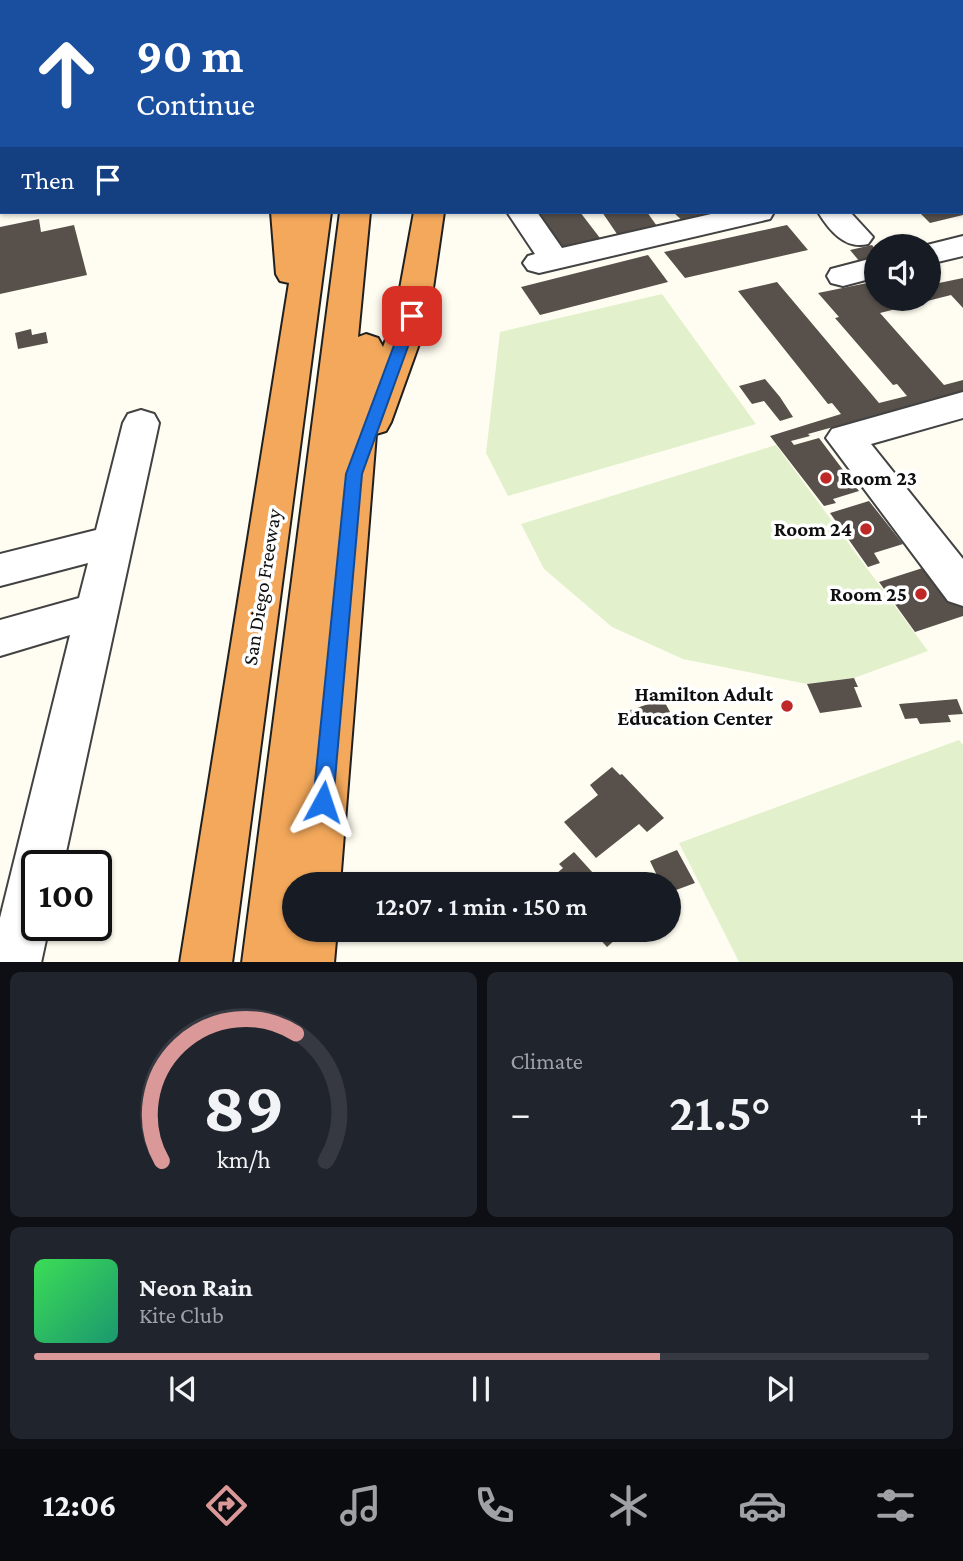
<!DOCTYPE html>
<html lang="en">
<head>
<meta charset="utf-8">
<style>
	body { margin:0; font-family:"Crimson Pro",serif; background:#20242c; color:#f1f3f6; height:100vh; display:flex; flex-direction:column; font-size:26px; white-space:nowrap }
	* { box-sizing:border-box; margin:0 }
	p { font-size:23px; color:#9ea1a6 }
	.icon { flex:none; width:38px; height:38px; fill:none; stroke:currentColor; stroke-width:2; stroke-linecap:round; stroke-linejoin:round }
	.map { position:relative; height:962px; overflow:hidden }
	.panel { display:flex; flex-direction:column; gap:10px; padding:10px; background:#0d0f14; flex:1 }
	.panel>* { flex:none }
	.guide { position:absolute; left:0px; top:0px; width:964px; height:214px; box-shadow:0 2px 5px #0004; background:#1a4fa0; color:#fff; overflow:hidden }
	.buttons { position:absolute; left:864px; top:234px; display:grid; gap:14px }
	.buttons a { display:grid; place-items:center; width:77px; height:77px; border-radius:50%; background:#171b24; box-shadow:0 2px 5px #0004; font-size:35px }
	.speed { position:absolute; left:21px; top:850px; display:flex; gap:14px; font-size:35px; font-weight:700; text-align:center }
	.speed>* { display:grid; place-content:center; width:91px; height:91px; border-radius:50%; background:#171b24; box-shadow:0 2px 5px #0004; line-height:1 }
	.speed .limit { border:4px solid #111; border-radius:10px; background:#fff; color:#111 }
	.pin { position:absolute; display:grid; place-items:center; width:60px; height:60px; color:#fff; margin:-30px; border-radius:14px; box-shadow:0 4px 10px #0006 }
	.me { position:absolute; width:77px; margin:-38px; rotate:5deg; stroke-linejoin:round; filter:drop-shadow(0 0 5px #0008) }
	.turn { display:flex; align-items:center; gap:24px; height:147px; padding:0 21px; font-size:32px }
	.turn .icon { width:91px; height:91px; stroke-width:2.5 }
	.turn b { display:block; font-size:49px; line-height:60px }
	.then { display:flex; align-items:center; height:66px; padding:0 21px; background:#0003; gap:14px; font-size:26px }
	.big { font-size:52px; font-weight:600; line-height:1.1 }
	.panel .tile { flex:1; display:flex; flex-direction:column; justify-content:center; gap:10px; min-width:0; padding:0 24px; border-radius:10px; background:#20242c }
	.panel .dial { align-items:center; gap:0 }
	.dial svg { height:182px; overflow:visible; fill:none; stroke:#363941; stroke-width:7; stroke-linecap:round; text-anchor:middle }
	.dial text { fill:#f1f3f6; stroke:none }
	.song { display:flex; align-items:center; gap:21px }
	.cover { width:84px; height:84px; border-radius:10px; background:linear-gradient(135deg,hsl(130 70% 55%),hsl(160 70% 35%)) }
	.played { height:7px; border-radius:4px; background:linear-gradient(90deg,#da9899 70%,#363941 70%) }
	.keys { display:flex; justify-content:space-around; direction:ltr }
	.heat { display:flex; justify-content:space-between; align-items:center; font-size:38px; direction:ltr }
	.panel .tiles { flex:1; display:grid; gap:10px; grid-template-columns:1fr 1fr }
	.tile:last-child { grid-column:span 2 }
	.trip { position:absolute; left:282px; top:872px; width:399px; height:70px; border-radius:35px; background:#171b24; box-shadow:0 2px 5px #0004; font-weight:600; line-height:70px; text-align:center }
	.tabs { display:flex; height:112px; justify-content:space-around; align-items:center; background:#090b0e; color:#9ea1a6 }
	.tabs .icon { width:49px; height:49px }
	.tabs .active { color:#da9899 }
	.tabs b { font-size:32px; color:#f1f3f6 }
	.map>svg:first-child { display:block }
	.pitch { fill:#e2f1cc }
	.building { fill:#57504b }
	.lines { fill:none; stroke-linecap:round; stroke-linejoin:round }
	.minor-casing { stroke:#424242; stroke-width:4 }
	.major-casing { stroke:#202020; stroke-width:4 }
	.highway-casing { stroke:#202020; stroke-width:4 }
	.minor { fill:#fff; fill-rule:evenodd }
	.major { fill:#f7db69; fill-rule:evenodd }
	.highway { fill:#f3a85b; fill-rule:evenodd }
	.route { fill:#1a73e8; stroke:#114b97; stroke-width:2 }
	.poi-dot { fill:#be2827; stroke:#fff; stroke-width:2.5 }
	.labels { text-anchor:middle; stroke-width:7; stroke-linejoin:round; paint-order:stroke }
	.poi-label { font-size:21px; font-weight:bold; fill:#0f0f0f; stroke:#fff; text-anchor:end }
	.street-label { font-size:21px; fill:#0f0f0f; stroke:#fff }
</style>
</head>
<body>
<div class="map">
<svg width="963" height="963" viewBox="0 0 963 963">
	<rect width="100%" height="100%" fill="#fffdf1"/>
	<g class="pitch">
		<path d="M 662,294 L 756,424 L 508,496 L 486,453 L 500,332 Z"/>
		<path d="M 776,445 L 928,651 L 854,678 L 807,684 L 683,659 L 612,627 L 544,569 L 521,524 Z"/>
		<path d="M 959,740 L 963,745 L 963,962 L 739,962 L 679,843 Z"/>
	</g>
	<g class="building">
		<path d="M 534,212 L 580,212 L 603,242 L 564,252 Z"/>
		<path d="M 602,212 L 647,212 L 659,229 L 619,237 Z"/>
		<path d="M 673,212 L 721,212 L 723,214 L 686,224 Z"/>
		<path d="M 919,212 L 963,212 L 963,215 L 930,223 Z"/>
		<path d="M 39,219 L 41,232 L 74,225 L 87,275 L 0,294 L 0,227 Z"/>
		<path d="M 787,225 L 808,250 L 685,278 L 664,252 Z"/>
		<path d="M 872,245 L 877,251 L 877,258 L 860,262 L 850,250 Z"/>
		<path d="M 648,255 L 668,282 L 540,315 L 521,287 Z"/>
		<path d="M 929,273 L 939,283 L 963,278 L 963,308 L 951,295 L 880,313 L 944,385 L 963,380 L 963,391 L 808,434 L 810,436 L 791,441 L 794,445 L 819,438 L 859,491 L 833,499 L 836,503 L 824,506 L 770,436 L 841,414 L 832,403 L 828,404 L 738,291 L 777,282 L 879,403 L 907,396 L 897,384 L 893,385 L 835,318 L 839,317 L 818,293 L 877,281 L 877,299 L 929,299 Z"/>
		<path d="M 31,329 L 32,335 L 46,332 L 48,343 L 18,349 L 15,333 Z"/>
		<path d="M 765,379 L 780,397 L 793,417 L 780,421 L 764,401 L 752,404 L 739,386 Z"/>
		<path d="M 869,501 L 903,544 L 874,553 L 880,563 L 868,567 L 830,513 Z"/>
		<path d="M 932,565 L 963,605 L 963,616 L 915,632 L 879,582 Z"/>
		<path d="M 854,678 L 858,687 L 854,687 L 862,707 L 820,713 L 807,684 Z"/>
		<path d="M 663,699 L 670,712 L 628,726 L 622,713 Z"/>
		<path d="M 957,699 L 963,714 L 948,715 L 951,722 L 920,724 L 917,718 L 905,719 L 899,704 Z"/>
		<path d="M 612,767 L 620,775 L 622,774 L 664,818 L 647,832 L 639,824 L 596,858 L 564,822 L 598,795 L 590,785 Z"/>
		<path d="M 677,850 L 695,883 L 668,893 L 668,884 L 661,884 L 650,861 Z"/>
		<path d="M 574,852 L 603,884 L 544,884 L 563,868 L 559,864 Z"/>
		<path d="M 520,929 L 544,929 L 530,941 Z"/>
		<path d="M 597,929 L 627,929 L 607,947 L 597,936 L 601,933 Z"/>
	</g>
	<g class="lines">
		<defs>
			<g id="minor">
				<rect x="962" y="154" width="1" height="18"/>
				<path d="M 507,212 L 537,212 L 562,248 L 720,212 L 774,212 L 770,219 L 539,273 L 528,270 L 523,263 L 528,256 L 535,254 Z"/>
				<path d="M 818,212 L 850,212 L 873,237 L 868,244 C 845,250 829,230 818,212 Z"/>
				<path d="M 963,236 L 963,256 L 929,264 L 929,247 L 919,247 Z"/>
				<path d="M 877,257 L 877,277 L 843,286 L 831,283 L 827,276 L 831,269 Z"/>
				<path d="M 963,392 L 963,418 L 871,444 L 963,559 L 963,606 L 948,601 L 826,438 L 832,429 Z"/>
				<path d="M 141,410 L 154,414 L 159,423 L 63,866 L 37,866 L 37,926 L 49,926 L 41,963 L 0,963 L 0,918 L 70,635 L 0,656 L 0,620 L 79,598 L 88,563 L 0,586 L 0,554 L 96,530 L 123,423 L 128,414 Z"/>
			</g>
			<g id="major">
				<path d="M 797,0 L 822,0 L 823,2 L 798,2 Z"/>
				<rect x="962" y="123" width="1" height="18"/>
			</g>
			<g id="highway">
				<rect x="283" y="0" width="24" height="2"/>
				<path d="M 335,0 L 359,0 L 334,2 Z"/>
				<rect x="367" y="0" width="24" height="2"/>
				<path d="M 491,0 L 517,0 L 490,2 Z"/>
				<path d="M 271,212 L 331,212 L 232,963 L 180,963 L 289,283 L 280,281 L 276,274 Z"/>
				<path d="M 340,212 L 370,212 L 358,337 L 366,334 L 378,338 L 383,347 L 395,316 L 414,212 L 444,212 L 429,316 L 391,422 L 386,431 L 376,434 L 340,884 L 294,884 L 294,929 L 337,929 L 334,963 L 242,963 Z"/>
			</g>
		</defs>
		<use href="#minor" class="minor-casing"/>
		<use href="#major" class="major-casing"/>
		<use href="#highway" class="highway-casing"/>
		<use href="#minor" class="minor"/>
		<use href="#major" class="major"/>
		<use href="#highway" class="highway"/>
	</g>
	<path class="route" d="M 412,312 L 419,316 L 362,474 L 333,802 L 330,808 L 323,811 L 316,808 L 313,802 L 346,474 L 405,316 Z"/>
	<g class="poi-dot">
		<circle cx="826" cy="478" r="7"/>
		<circle cx="866" cy="529" r="7"/>
		<circle cx="921" cy="594" r="7"/>
		<circle cx="787" cy="706" r="7"/>
	</g>
	<g class="labels">
		<g class="poi-label">
			<text x="840" y="485" text-anchor="start">Room 23</text>
			<text x="852" y="536">Room 24</text>
			<text x="907" y="601">Room 25</text>
			<text x="773" y="701">Hamilton Adult<tspan x="773" dy="24">Education Center</tspan></text>
		</g>
		<g class="street-label">
			<text transform="translate(262 587) rotate(-81)" y="7">San Diego Freeway</text>
		</g>
	</g>
</svg>
<div class="buttons">
<a><svg class="icon" aria-label="sound" viewBox="0 0 24 24"><path d="M4 9h4l5-4v14l-5-4H4zM17 9q2 3 0 6"/></svg></a>
</div>
<div class="speed"><div class="limit">100</div></div>
<div class="pin" style="left:412px;top:316px;background:#d93025"><svg class="icon" aria-label="arrive" viewBox="0 0 24 24"><path d="M6 21V4h12l-3 4 3 4H6"/></svg></div>
<svg class="me" style="left:323px;top:802px" viewBox="-20 -20 40 40"><path d="M0-17L14 15 0 8-14 15z" fill="#1a73e8" stroke="#fff" stroke-width="4"/></svg>
<div class="trip">12:07 · 1 min · 150 m</div>
<div class="guide">
<div class="turn"><svg class="icon" aria-label="ahead" viewBox="0 0 24 24"><path d="M12 20V5M6 11l6-6 6 6"/></svg><div><b>90 m</b>Continue</div></div>
<div class="then">Then<svg class="icon" aria-label="arrive" viewBox="0 0 24 24"><path d="M6 21V4h12l-3 4 3 4H6"/></svg></div>
</div>
</div>
<section class="panel">
<div class="tiles">
<div class="tile dial"><svg viewBox="0 0 100 80">
<path d="M14 69A42 42 0 1 1 86 69"/>
<path d="M14 69A42 42 0 0 1 73 13" stroke="#da9899"/>
<text x="50" y="56" font-size="32" font-weight="700">89</text>
<text x="50" y="72" font-size="11">km/h</text>
</svg></div>
<div class="tile"><p>Climate</p>
<div class="heat"><a>−</a><b class="big">21.5°</b><a>+</a></div>
</div>
<div class="tile">
<div class="song"><i class="cover"></i><div><b>Neon Rain</b><p>Kite Club</p></div></div>
<div class="played"></div>
<div class="keys"><svg class="icon" aria-label="previous" viewBox="0 0 24 24"><path d="M18 5L8 12l10 7zM5 5v14"/></svg><svg class="icon" aria-label="pause" viewBox="0 0 24 24"><path d="M8 5v14M16 5v14"/></svg><svg class="icon" aria-label="next" viewBox="0 0 24 24"><path d="M6 5l10 7-10 7zM19 5v14"/></svg></div>
</div>
</div>
</section>
<nav class="tabs">
<b>12:06</b>
<svg class="icon active" aria-label="directions" viewBox="0 0 24 24"><path d="M12 3l9 9-9 9-9-9zM9 14v-3h6M13 9l2 2-2 2"/></svg>
<svg class="icon" aria-label="music" viewBox="0 0 24 24"><path d="M9 18V5l10-2v13"/><circle cx="6" cy="18" r="3"/><circle cx="16" cy="16" r="3"/></svg>
<svg class="icon" aria-label="phone" viewBox="0 0 24 24"><path d="M5 4h4l2 5-3 2q2 4 5 5l2-3 5 2v4C11 20 4 13 5 4z"/></svg>
<svg class="icon" aria-label="climate" viewBox="0 0 24 24"><path d="M12 3v18M4 7l16 10M4 17L20 7"/></svg>
<svg class="icon" aria-label="car" viewBox="0 0 24 24"><path d="M5 17H2v-5l4-1 3-4h7l3 4 3 1v5h-3M9 17h6M6 11h13"/><circle cx="7" cy="17" r="2"/><circle cx="17" cy="17" r="2"/></svg>
<svg class="icon" aria-label="filters" viewBox="0 0 24 24"><path d="M4 7h16M4 17h16"/><circle cx="9" cy="7" r="2"/><circle cx="15" cy="17" r="2"/></svg>
</nav>
</body>
</html>
